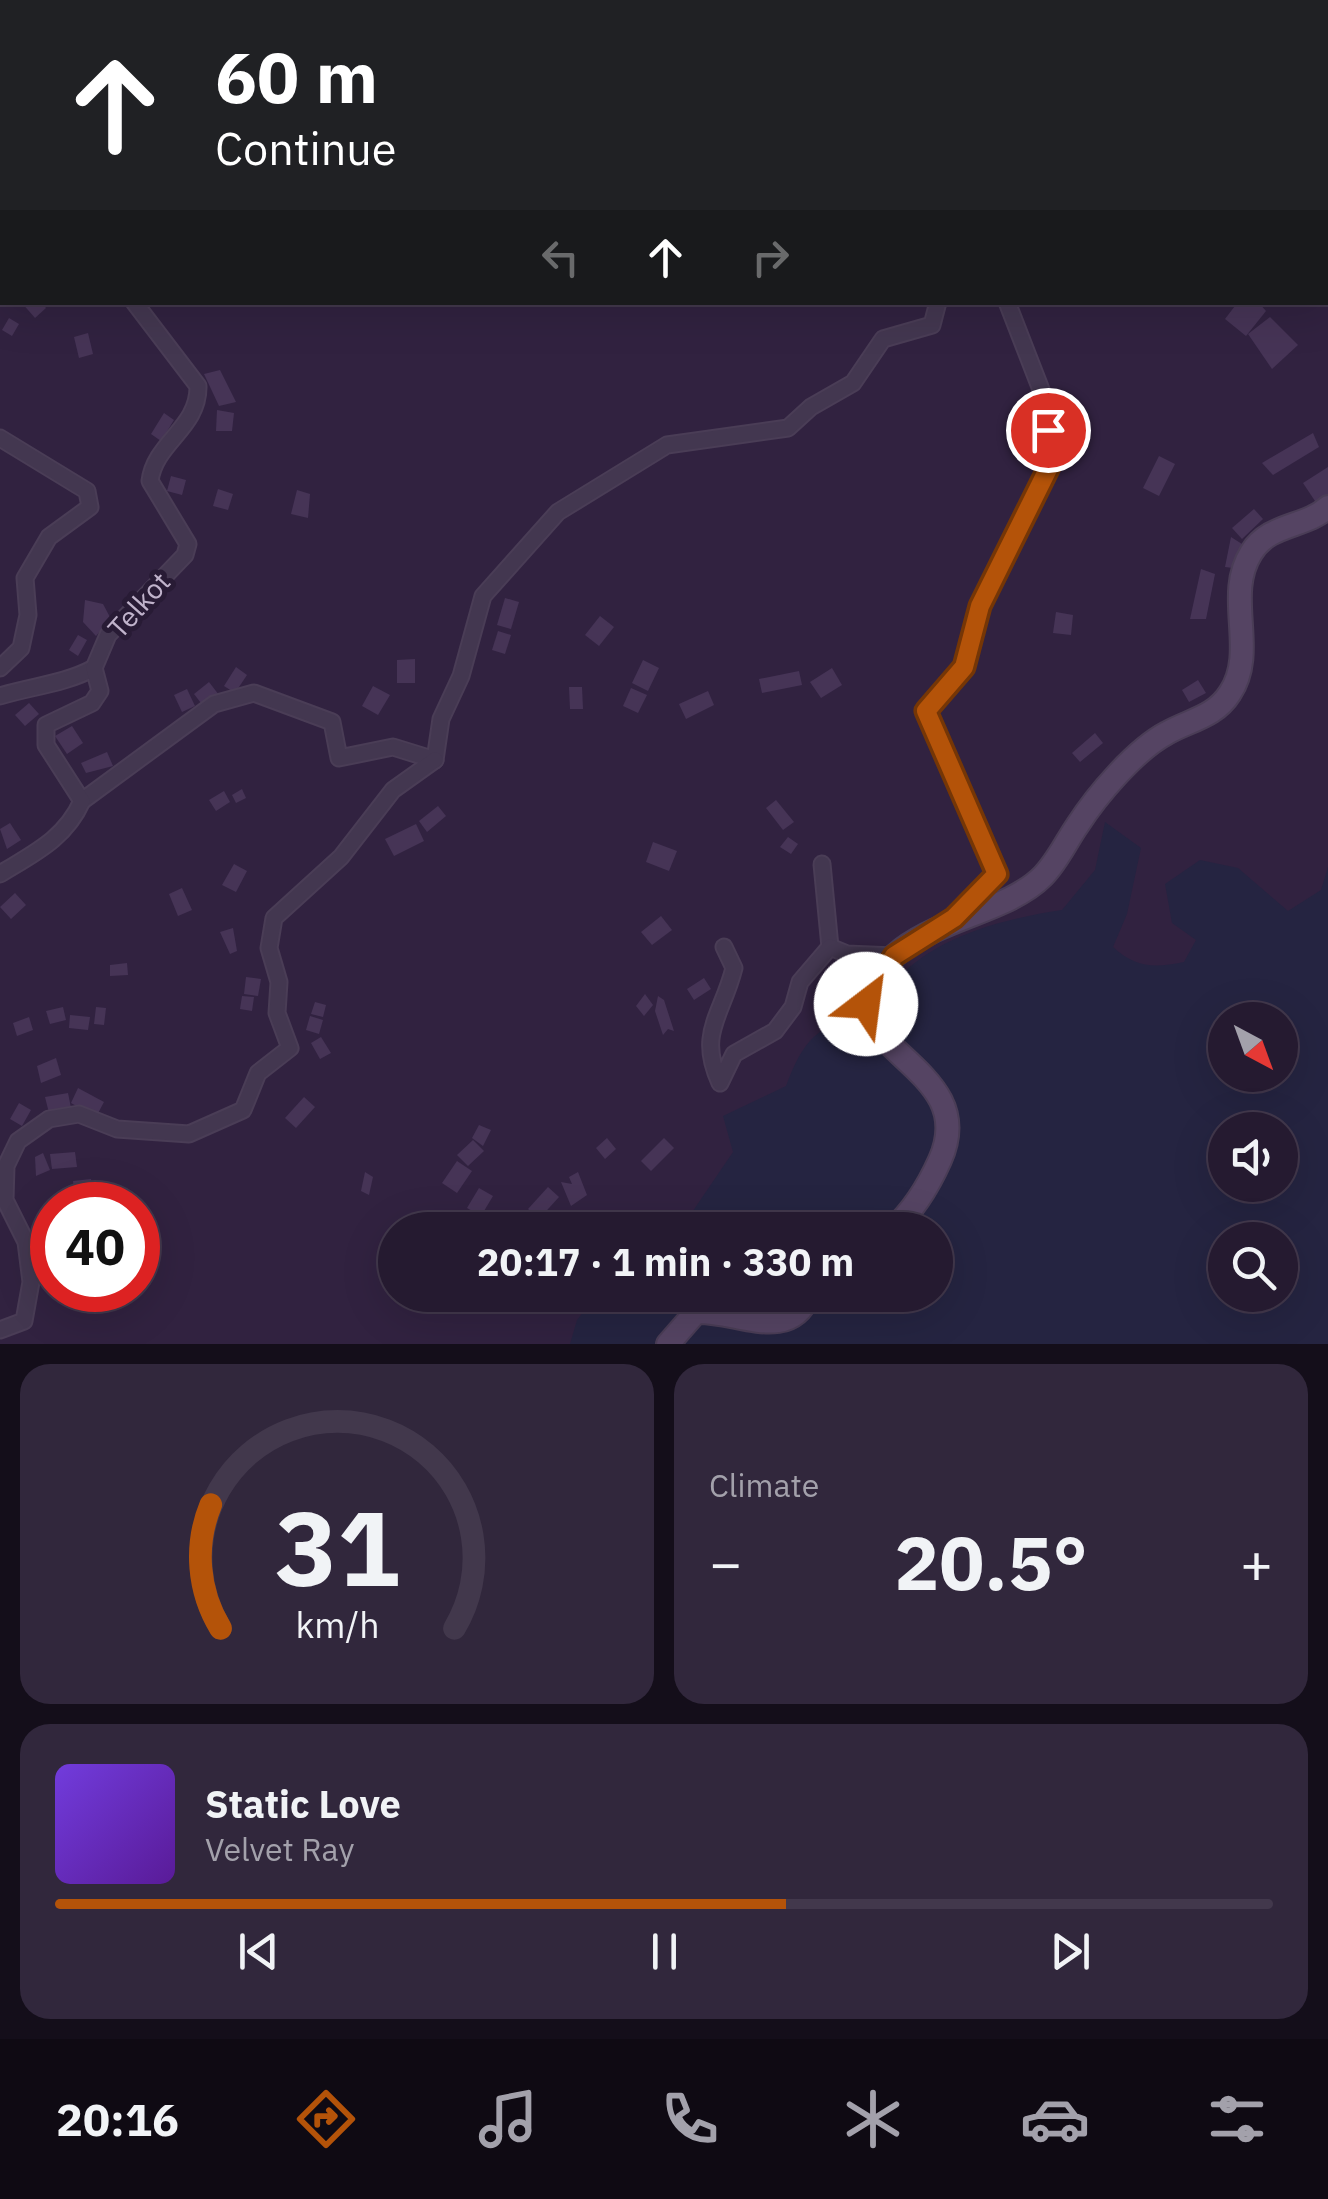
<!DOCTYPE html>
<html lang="en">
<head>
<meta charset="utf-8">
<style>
	body { margin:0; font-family:"IBM Plex Sans",sans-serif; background:#31273c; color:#f1f3f6; height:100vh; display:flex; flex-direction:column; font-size:38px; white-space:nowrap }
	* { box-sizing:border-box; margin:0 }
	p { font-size:32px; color:#a3a1ab }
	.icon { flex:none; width:55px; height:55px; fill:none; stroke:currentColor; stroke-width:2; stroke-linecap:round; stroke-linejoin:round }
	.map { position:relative; height:1344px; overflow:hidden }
	.sheet { display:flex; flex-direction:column; gap:20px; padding:20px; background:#140e1a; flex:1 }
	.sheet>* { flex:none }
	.banner { position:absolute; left:0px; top:0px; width:1330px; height:305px; box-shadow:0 10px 40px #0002,0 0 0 2px #42384c; background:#202124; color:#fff; overflow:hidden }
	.needle { width:65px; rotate:139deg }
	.fabs { position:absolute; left:1208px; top:1002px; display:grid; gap:20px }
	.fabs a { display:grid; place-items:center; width:90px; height:90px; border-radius:50%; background:#251a30; box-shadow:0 10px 40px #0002,0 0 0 2px #42384c; font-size:50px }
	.speed { position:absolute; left:30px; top:1182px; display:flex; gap:20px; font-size:50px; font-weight:700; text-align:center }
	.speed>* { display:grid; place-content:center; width:130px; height:130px; border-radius:50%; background:#251a30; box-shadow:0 10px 40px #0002,0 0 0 2px #42384c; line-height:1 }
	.speed .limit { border:15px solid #d22; background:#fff; color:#111 }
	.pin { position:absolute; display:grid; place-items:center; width:85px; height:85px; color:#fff; margin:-42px; border:5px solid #fff; border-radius:50%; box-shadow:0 2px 10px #0007 }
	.me { position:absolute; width:110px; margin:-55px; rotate:30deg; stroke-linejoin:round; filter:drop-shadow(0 0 8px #0008) }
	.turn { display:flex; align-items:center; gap:35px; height:210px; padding:0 50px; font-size:45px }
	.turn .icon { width:130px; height:130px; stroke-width:2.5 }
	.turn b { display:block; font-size:70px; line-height:85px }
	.lanes { display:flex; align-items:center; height:95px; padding:0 50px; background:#0003; justify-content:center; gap:50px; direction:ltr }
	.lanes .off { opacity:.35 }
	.big { font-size:75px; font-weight:700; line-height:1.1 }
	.sheet .card { flex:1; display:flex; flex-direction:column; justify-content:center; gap:15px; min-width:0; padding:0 35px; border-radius:30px; background:#31273c }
	.sheet .dial { align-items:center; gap:0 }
	.dial svg { height:260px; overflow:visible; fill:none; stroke:#42384c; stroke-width:7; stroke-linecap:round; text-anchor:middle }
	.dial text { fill:#f1f3f6; stroke:none }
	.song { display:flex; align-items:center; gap:30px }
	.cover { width:120px; height:120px; border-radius:15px; background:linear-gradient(135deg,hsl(260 70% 55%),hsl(270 70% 35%)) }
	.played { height:10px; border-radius:5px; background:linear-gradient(90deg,#b45309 60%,#42384c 60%) }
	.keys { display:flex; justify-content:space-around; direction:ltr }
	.heat { display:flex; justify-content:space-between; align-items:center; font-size:55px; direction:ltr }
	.sheet .tiles { flex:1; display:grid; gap:20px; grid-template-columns:1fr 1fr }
	.card:last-child { grid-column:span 2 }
	.trip { position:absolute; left:378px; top:1212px; width:575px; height:100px; border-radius:50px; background:#251a30; box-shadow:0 10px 40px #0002,0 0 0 2px #42384c; font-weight:700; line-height:100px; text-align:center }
	.tabs { display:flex; height:160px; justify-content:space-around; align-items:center; background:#0f0a13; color:#a3a1ab }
	.tabs .icon { width:70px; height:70px }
	.tabs .on { color:#b45309 }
	.tabs b { font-size:45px; color:#f1f3f6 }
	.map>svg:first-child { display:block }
	.green { fill:#252441; fill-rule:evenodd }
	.building { fill:#463456 }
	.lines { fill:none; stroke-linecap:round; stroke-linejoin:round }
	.street-casing { stroke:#4a3d56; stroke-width:19 }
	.secondary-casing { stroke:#4a3d56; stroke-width:26 }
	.street { stroke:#433750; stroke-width:15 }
	.secondary { stroke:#554463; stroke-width:22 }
	.route-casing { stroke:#753606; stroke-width:25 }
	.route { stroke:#b45309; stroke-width:18 }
	.labels { text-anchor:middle; stroke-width:10; stroke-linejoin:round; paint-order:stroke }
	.street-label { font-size:28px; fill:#c0b3cb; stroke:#281b35 }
</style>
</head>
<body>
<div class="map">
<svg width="1328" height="1344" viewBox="0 0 1328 1344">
	<rect width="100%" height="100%" fill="#312240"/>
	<path class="green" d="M 1105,822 L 1141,848 L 1127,914 L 1113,947 C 1136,968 1154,968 1184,962 L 1196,940 L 1172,923 L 1165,884 L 1200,860 L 1238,868 L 1288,911 L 1321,890 L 1328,867 L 1328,1344 L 570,1344 L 577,1320 L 596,1295 L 935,1295 L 935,1230 L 680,1230 L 733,1152 L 723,1116 L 786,1086 C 806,1033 819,1027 873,1010 C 912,943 989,921 1062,910 L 1095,870 ZM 1225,1020 L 1280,1020 L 1280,1075 L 1225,1075 ZM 1225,1130 L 1280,1130 L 1280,1185 L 1225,1185 ZM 1225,1240 L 1280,1240 L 1280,1295 L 1225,1295 Z"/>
	<g class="building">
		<path d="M 21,302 L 41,302 L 46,308 L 35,318 Z"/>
		<path d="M 1238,302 L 1258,302 L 1266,311 L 1246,336 L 1225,319 Z"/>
		<path d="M 1270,317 L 1298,345 L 1272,369 L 1248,334 Z"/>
		<path d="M 9,318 L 19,324 L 12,336 L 2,330 Z"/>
		<path d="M 88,333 L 93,354 L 79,358 L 74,337 Z"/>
		<path d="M 220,370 L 236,402 L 219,406 L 204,374 Z"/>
		<path d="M 217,410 L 234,413 L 232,431 L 216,431 Z"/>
		<path d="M 164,413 L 174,420 L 161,441 L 151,434 Z"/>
		<path d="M 1313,433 L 1319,447 L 1273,475 L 1262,463 Z"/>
		<path d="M 1159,456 L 1175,464 L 1159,496 L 1143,488 Z"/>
		<path d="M 1328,467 L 1328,500 L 1319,507 L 1303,483 Z"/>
		<path d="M 171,476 L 186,480 L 182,495 L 167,491 Z"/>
		<path d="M 218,489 L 233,494 L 228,510 L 213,506 Z"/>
		<path d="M 297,490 L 310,494 L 308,518 L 291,514 Z"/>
		<path d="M 1254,509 L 1263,519 L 1242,539 L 1232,528 Z"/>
		<path d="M 1231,537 L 1242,544 L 1233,568 L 1225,567 Z"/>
		<path d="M 1201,569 L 1215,574 L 1206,619 L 1190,619 Z"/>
		<path d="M 505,598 L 519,602 L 511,629 L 497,625 Z"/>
		<path d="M 85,600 L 103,604 L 111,619 L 96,636 L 83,622 Z"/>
		<path d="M 1056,612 L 1073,615 L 1071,635 L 1053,633 Z"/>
		<path d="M 600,616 L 614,627 L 599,646 L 585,635 Z"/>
		<path d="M 498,631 L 511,635 L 505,654 L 492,650 Z"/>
		<path d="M 78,635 L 87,640 L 78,656 L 69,650 Z"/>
		<path d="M 415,659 L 415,683 L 397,683 L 397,660 Z"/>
		<path d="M 643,660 L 659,668 L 648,691 L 632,683 Z"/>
		<path d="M 236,667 L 247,675 L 235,693 L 224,686 Z"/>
		<path d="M 832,668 L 842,685 L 821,698 L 810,682 Z"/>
		<path d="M 799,671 L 802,685 L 762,693 L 759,679 Z"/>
		<path d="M 1198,680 L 1206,693 L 1189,702 L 1182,690 Z"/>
		<path d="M 209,682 L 219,695 L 204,707 L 194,694 Z"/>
		<path d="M 373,686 L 390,695 L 378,715 L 362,706 Z"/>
		<path d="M 569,687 L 582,687 L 583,709 L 570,709 Z"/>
		<path d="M 631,688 L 647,695 L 638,713 L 623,706 Z"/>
		<path d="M 187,689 L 195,706 L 182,712 L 174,695 Z"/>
		<path d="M 708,691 L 714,705 L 686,719 L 679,704 Z"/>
		<path d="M 29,703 L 39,714 L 25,726 L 15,715 Z"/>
		<path d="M 72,726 L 83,743 L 67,754 L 55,736 Z"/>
		<path d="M 1095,733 L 1103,743 L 1080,762 L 1072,753 Z"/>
		<path d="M 107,752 L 113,766 L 86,773 L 81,763 Z"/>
		<path d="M 242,789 L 246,798 L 236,803 L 232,795 Z"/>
		<path d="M 224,791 L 230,802 L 216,811 L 209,800 Z"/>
		<path d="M 776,800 L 794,822 L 783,830 L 766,808 Z"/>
		<path d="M 438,806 L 446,816 L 427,832 L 419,821 Z"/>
		<path d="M 10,823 L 21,840 L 7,849 L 0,829 Z"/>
		<path d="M 416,824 L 424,841 L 394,856 L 385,839 Z"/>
		<path d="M 788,837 L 798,844 L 791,854 L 780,847 Z"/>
		<path d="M 653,842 L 677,851 L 669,871 L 646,862 Z"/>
		<path d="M 234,864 L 247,871 L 236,892 L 222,885 Z"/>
		<path d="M 182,888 L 192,910 L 178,916 L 169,894 Z"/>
		<path d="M 15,893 L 26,905 L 11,919 L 0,907 Z"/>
		<path d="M 661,916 L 672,930 L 652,945 L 641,932 Z"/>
		<path d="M 233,928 L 237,951 L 230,954 L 220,932 Z"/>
		<path d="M 127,963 L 128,975 L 110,976 L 110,965 Z"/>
		<path d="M 246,977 L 261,979 L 258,996 L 244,994 Z"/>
		<path d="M 704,978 L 711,989 L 694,1000 L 687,989 Z"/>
		<path d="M 645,994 L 653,1005 L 644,1016 L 636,1006 Z"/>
		<path d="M 242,996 L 254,997 L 252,1011 L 240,1009 Z"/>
		<path d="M 658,996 L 664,1000 L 674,1031 L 668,1029 L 663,1035 L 655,1011 Z"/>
		<path d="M 315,1002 L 326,1005 L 323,1017 L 311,1014 Z"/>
		<path d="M 63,1007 L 66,1020 L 50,1024 L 46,1011 Z"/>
		<path d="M 96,1007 L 106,1008 L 104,1025 L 94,1024 Z"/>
		<path d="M 70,1015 L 90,1017 L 88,1030 L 69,1028 Z"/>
		<path d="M 310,1016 L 323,1020 L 319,1034 L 306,1030 Z"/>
		<path d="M 29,1017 L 33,1030 L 17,1036 L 13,1023 Z"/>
		<path d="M 321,1037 L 331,1053 L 320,1059 L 311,1043 Z"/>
		<path d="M 56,1058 L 61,1075 L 41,1083 L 37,1066 Z"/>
		<path d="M 78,1088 L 104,1102 L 96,1117 L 71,1103 Z"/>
		<path d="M 68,1093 L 71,1108 L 49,1113 L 45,1097 Z"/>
		<path d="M 304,1097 L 315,1107 L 296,1128 L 285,1118 Z"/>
		<path d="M 19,1103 L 31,1110 L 22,1126 L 10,1119 Z"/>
		<path d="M 479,1125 L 491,1130 L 483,1146 L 472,1138 Z"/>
		<path d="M 607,1138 L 616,1149 L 605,1159 L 596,1148 Z"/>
		<path d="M 664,1138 L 674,1148 L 651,1171 L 641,1161 Z"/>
		<path d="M 473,1140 L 484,1151 L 468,1166 L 457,1155 Z"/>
		<path d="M 75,1152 L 77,1167 L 52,1169 L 50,1154 Z"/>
		<path d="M 43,1153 L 50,1170 L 36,1176 L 35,1157 Z"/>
		<path d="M 457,1161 L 472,1171 L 457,1193 L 442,1183 Z"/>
		<path d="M 365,1172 L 373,1177 L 369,1195 L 361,1191 Z"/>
		<path d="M 578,1172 L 587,1195 L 571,1206 L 561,1182 L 572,1184 L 569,1177 Z"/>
		<path d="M 91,1179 L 93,1193 L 75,1195 L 73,1181 Z"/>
		<path d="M 548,1187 L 559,1197 L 539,1219 L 528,1209 Z"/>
		<path d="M 479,1188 L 493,1196 L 481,1216 L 467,1208 Z"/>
		<path d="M 112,1195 L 123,1198 L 121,1205 L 110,1205 Z"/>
		<path d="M 467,1210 L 481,1216 L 475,1230 L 461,1224 Z"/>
	</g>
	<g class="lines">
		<defs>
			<g id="street">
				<path d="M 372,0 L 374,2"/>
				<path d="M 1045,0 L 1047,2"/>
				<path d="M 1328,212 L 1328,211"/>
				<path d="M 0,438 L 87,491 L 90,507 L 49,537 L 25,578 L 28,615 L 21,648 L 0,668"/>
				<path d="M 0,696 C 33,686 64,684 94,668"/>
				<path d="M 82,801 L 214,704 L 254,693 L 332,722 L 339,758 L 393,747 L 435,760 L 441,719 L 461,676 L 483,596 L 558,512 L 667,445 L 788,428 L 811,407 L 853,383 L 883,339 L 932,325 L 938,302"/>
				<path d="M 822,864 L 830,947"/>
				<path d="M 0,874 C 34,853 65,839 82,801 L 46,745 L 46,725 L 92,703 L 100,691 L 94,668 L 108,635 L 185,555 L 188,544 L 150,481 C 155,442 199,428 198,386 L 134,302"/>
				<path d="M 954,918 L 997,874 L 926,711 L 964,667 L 980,607 L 1052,461 L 1045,400 L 1007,302"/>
				<path d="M 724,947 L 734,968 C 722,1016 697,1033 720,1083 L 734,1054 L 775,1031 L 793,1007 L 800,982 L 830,947 L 847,954 L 894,956"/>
				<path d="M 0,1330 L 24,1321 L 31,1282 L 26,1242 L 5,1200 L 6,1166 L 18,1141 L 49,1119 L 79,1114 L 117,1129 L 189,1134 L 243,1110 L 258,1073 L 290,1048 L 277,1013 L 279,982 L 269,948 L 274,918 L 341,857 L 393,790 L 435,760"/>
			</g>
			<g id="secondary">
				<path d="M 892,1230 C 914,1210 928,1187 940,1160 C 971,1090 899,1066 864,1015 C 876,919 995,925 1043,876 C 1057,862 1066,842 1077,826 C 1097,795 1135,750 1167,733 C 1190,720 1215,717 1230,693 C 1258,651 1224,596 1251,553 C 1269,523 1305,528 1328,507"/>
				<path d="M 668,1344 L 696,1312 C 736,1310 789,1344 809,1295"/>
			</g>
		</defs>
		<use href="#street" class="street-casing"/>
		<use href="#secondary" class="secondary-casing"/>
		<use href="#street" class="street"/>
		<use href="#secondary" class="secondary"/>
	</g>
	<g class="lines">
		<defs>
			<path id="route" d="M 866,1004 L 894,956 L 954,918 L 997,874 L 926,711 L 964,667 L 980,606 L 1052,461 L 1048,430"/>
		</defs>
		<use href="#route" class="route-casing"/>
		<use href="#route" class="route"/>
	</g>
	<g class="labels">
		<g class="street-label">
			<text transform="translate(139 605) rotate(-48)" y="10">Telkot</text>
		</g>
	</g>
</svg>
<div class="fabs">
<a><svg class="needle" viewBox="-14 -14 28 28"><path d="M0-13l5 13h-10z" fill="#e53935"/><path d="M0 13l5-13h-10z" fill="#a3a1ab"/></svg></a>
<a><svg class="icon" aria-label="sound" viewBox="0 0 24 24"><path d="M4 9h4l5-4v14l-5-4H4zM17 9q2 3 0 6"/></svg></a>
<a><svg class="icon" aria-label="search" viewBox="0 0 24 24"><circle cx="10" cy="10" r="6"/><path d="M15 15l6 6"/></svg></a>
</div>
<div class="speed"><div class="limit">40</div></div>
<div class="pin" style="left:1048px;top:430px;background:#d93025"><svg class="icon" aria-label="arrive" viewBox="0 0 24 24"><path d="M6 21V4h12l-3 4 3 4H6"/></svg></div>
<svg class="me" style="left:866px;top:1004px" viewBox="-20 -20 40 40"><circle r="19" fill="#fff"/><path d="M0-13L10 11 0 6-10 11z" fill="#b45309"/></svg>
<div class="trip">20:17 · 1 min · 330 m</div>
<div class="banner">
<div class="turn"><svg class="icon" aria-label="ahead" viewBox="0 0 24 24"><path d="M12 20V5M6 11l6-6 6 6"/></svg><div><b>60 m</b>Continue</div></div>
<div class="lanes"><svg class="icon off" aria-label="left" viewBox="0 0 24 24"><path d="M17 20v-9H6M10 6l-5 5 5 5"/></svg><svg class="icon" aria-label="ahead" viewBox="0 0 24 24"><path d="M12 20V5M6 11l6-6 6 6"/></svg><svg class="icon off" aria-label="right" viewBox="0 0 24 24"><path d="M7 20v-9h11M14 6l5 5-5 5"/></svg></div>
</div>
</div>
<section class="sheet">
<div class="tiles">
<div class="card dial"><svg viewBox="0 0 100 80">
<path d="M14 69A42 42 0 1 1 86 69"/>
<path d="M14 69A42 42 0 0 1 11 31" stroke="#b45309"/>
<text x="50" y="56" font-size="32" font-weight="700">31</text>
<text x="50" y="72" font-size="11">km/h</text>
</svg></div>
<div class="card"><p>Climate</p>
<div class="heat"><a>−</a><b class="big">20.5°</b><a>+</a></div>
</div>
<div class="card">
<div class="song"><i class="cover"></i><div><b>Static Love</b><p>Velvet Ray</p></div></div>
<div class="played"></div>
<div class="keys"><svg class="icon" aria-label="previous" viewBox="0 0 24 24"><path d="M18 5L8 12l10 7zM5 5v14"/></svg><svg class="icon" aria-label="pause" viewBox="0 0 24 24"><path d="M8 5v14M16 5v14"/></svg><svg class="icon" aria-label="next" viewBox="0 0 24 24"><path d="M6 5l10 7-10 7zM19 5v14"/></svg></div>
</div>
</div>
</section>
<nav class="tabs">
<b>20:16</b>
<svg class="icon on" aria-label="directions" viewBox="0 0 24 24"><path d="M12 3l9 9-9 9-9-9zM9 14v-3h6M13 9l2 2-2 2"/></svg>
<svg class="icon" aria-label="music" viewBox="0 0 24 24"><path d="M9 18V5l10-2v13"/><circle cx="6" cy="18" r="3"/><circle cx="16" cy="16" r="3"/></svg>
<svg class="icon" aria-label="phone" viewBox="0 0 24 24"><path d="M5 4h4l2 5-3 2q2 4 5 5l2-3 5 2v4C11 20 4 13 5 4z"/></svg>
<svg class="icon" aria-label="climate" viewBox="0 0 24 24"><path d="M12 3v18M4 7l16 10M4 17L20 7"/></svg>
<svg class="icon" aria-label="car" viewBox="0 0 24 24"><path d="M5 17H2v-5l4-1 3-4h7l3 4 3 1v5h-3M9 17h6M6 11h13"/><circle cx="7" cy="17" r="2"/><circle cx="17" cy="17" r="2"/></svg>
<svg class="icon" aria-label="filters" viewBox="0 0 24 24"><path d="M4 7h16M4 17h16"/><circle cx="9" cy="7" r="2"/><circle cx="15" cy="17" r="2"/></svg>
</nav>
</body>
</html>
